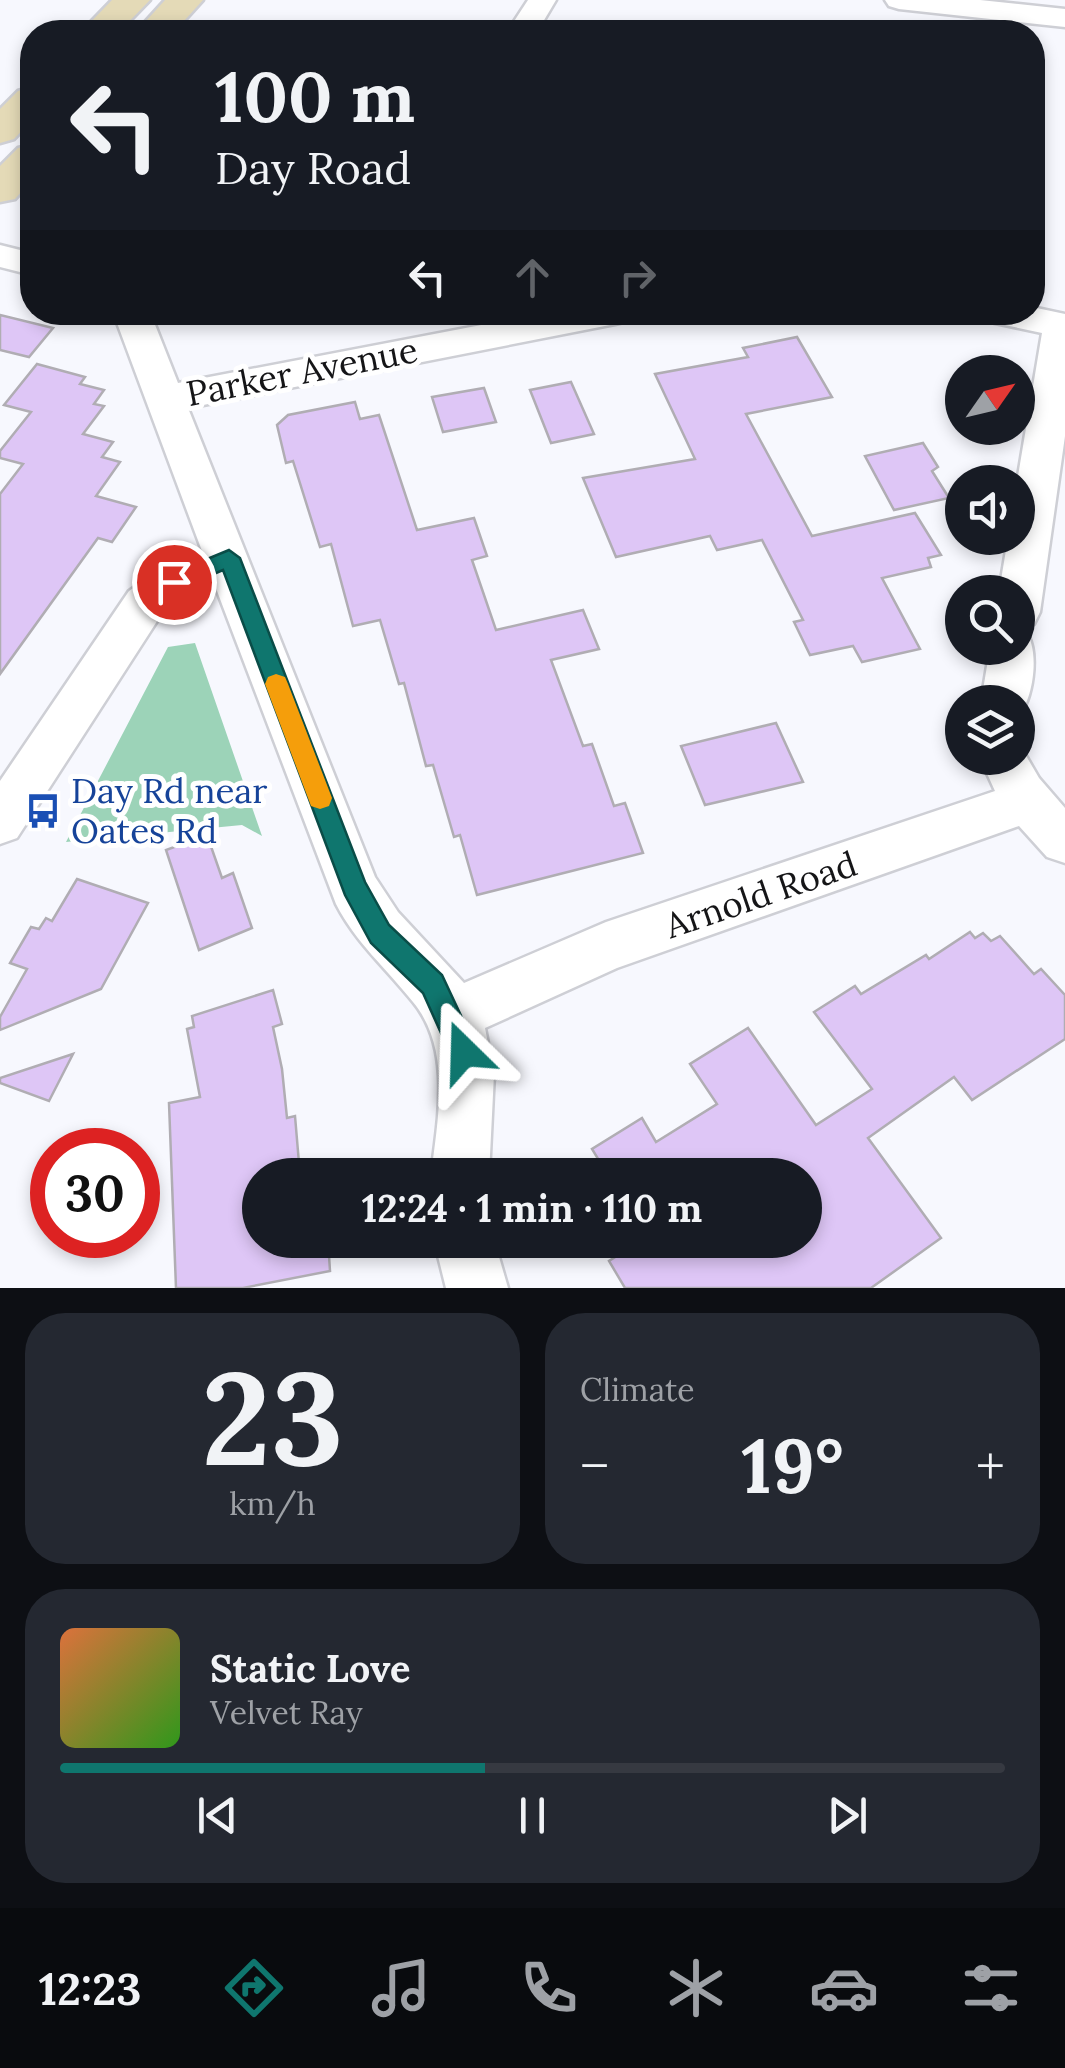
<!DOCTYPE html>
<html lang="en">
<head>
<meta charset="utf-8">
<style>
	body { margin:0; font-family:Lora,serif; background:#242831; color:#f1f3f6; height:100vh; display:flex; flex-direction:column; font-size:38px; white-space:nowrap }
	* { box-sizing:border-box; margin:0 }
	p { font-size:32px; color:#9ea1a6 }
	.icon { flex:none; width:55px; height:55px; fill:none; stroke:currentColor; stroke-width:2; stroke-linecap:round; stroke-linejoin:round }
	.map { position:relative; height:1288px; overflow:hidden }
	.panel { display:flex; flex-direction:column; gap:25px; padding:25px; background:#0d0f14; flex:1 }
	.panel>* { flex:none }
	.hud { position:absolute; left:20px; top:20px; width:1025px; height:305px; border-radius:40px; box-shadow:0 5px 15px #0003; background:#171b24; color:#f1f3f6; overflow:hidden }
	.needle { width:65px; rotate:56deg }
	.tools { position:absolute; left:945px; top:355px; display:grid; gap:20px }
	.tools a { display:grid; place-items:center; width:90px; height:90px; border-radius:50%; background:#171b24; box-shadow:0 5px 15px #0003; font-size:50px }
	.speed { position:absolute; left:30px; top:1128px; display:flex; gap:20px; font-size:50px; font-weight:700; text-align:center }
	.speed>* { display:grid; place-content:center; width:130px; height:130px; border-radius:50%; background:#171b24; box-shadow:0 5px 15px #0003; line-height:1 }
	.speed .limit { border:15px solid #d22; background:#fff; color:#111 }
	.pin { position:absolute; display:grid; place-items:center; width:85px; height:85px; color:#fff; margin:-42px; border:5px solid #fff; border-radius:50%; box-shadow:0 2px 10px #0007 }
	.me { position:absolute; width:110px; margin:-55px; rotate:338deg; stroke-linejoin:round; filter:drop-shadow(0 0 8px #0008) }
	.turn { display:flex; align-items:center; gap:35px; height:210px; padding:0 30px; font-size:45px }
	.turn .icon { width:130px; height:130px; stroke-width:2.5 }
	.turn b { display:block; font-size:70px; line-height:85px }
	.lanes { display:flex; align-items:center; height:95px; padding:0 30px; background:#0003; justify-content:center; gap:50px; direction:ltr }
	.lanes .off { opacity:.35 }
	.big { font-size:75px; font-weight:700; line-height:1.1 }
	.panel .tile { flex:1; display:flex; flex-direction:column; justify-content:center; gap:15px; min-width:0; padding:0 35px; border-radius:40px; background:#242831 }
	.panel .dial { align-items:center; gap:0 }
	.dial b { font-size:130px; line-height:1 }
	.song { display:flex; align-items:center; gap:30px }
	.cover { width:120px; height:120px; border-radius:15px; background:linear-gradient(135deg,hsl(20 70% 55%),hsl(110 70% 35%)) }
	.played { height:10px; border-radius:5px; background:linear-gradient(90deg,#0f766e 45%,#363941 45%) }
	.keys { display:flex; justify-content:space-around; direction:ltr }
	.heat { display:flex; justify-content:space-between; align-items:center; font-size:55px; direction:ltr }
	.panel .tiles { flex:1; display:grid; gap:25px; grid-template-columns:1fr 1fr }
	.tile:last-child { grid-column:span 2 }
	.trip { position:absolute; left:242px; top:1158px; width:580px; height:100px; border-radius:50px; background:#171b24; box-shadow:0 5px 15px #0003; font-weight:700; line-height:100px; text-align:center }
	.dock { display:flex; height:160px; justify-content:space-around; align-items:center; background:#090b0e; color:#9ea1a6 }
	.dock .icon { width:70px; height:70px }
	.dock .on { color:#0f766e }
	.dock b { font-size:45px; color:#f1f3f6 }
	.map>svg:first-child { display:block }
	.green { fill:#9cd3b8 }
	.building { fill:#dec6f6; stroke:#b0adb3; stroke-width:2.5 }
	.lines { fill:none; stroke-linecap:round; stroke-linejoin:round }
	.street-casing { stroke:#cecfd5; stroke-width:5 }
	.secondary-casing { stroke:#cecfd5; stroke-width:5 }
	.street { fill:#fff; fill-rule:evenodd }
	.secondary { fill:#e4dab7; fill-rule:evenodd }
	.route { fill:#0f766e; stroke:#0a4d48; stroke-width:2.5 }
	.slow { fill:#f59e0b }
	.labels { text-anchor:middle; stroke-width:10; stroke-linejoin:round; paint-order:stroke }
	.street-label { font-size:35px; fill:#151517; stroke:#fff }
	.transit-label { font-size:35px; fill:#164399; stroke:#fff; text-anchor:start }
</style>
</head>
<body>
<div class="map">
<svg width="1065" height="1288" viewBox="0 0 1065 1288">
	<rect width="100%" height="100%" fill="#f7f8fe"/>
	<path class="green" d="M 195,643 L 262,836 L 242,825 L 66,842 L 168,647 Z"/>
	<g class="building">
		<path d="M 0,315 L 53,328 L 29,357 L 0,350 Z"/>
		<path d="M 797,337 L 832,397 L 746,414 L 812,536 L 915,513 L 941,555 L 928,558 L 931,567 L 882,578 L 920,649 L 862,662 L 853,646 L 810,655 L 794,622 L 803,620 L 762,540 L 717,550 L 710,536 L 616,557 L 583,478 L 695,459 L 655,374 L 748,357 L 743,348 Z"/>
		<path d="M 37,364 L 85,377 L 80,384 L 104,390 L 94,404 L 104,406 L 83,434 L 113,442 L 102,457 L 120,462 L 96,496 L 136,507 L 112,542 L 98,538 L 0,674 L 0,494 L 23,464 L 0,458 L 0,451 L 31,412 L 4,405 Z"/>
		<path d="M 571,382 L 594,434 L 551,443 L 530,390 Z"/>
		<path d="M 484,388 L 496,422 L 443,432 L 432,397 Z"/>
		<path d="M 355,402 L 360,419 L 379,415 L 417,530 L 474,518 L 487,556 L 472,560 L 496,630 L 583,610 L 599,649 L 551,660 L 583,746 L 592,744 L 614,806 L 625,803 L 643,853 L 477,895 L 460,835 L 454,837 L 433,765 L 426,766 L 404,683 L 399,684 L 380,620 L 353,626 L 331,544 L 320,547 L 293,461 L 286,463 L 277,425 L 288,415 Z"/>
		<path d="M 923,443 L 938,467 L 932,471 L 949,498 L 894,510 L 865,456 Z"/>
		<path d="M 776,723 L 803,782 L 705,805 L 681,746 Z"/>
		<path d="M 207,835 L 222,878 L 233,873 L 252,928 L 199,950 L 166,850 Z"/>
		<path d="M 77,879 L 148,903 L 101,989 L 0,1030 L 0,1017 L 27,969 L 10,963 L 31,927 L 39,929 L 46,918 L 52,921 Z"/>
		<path d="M 970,932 L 975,938 L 983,933 L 991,941 L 1000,936 L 1034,974 L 1041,969 L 1065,995 L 1065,1039 L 972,1100 L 954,1077 L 868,1138 L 941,1238 L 871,1288 L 625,1288 L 609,1261 L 642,1240 L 805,1240 L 805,1175 L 602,1175 L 606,1172 L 592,1149 L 642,1118 L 656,1142 L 717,1104 L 690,1064 L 748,1028 L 816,1125 L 872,1089 L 814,1012 L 855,986 L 861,994 L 926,955 L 929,959 Z"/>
		<path d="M 273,990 L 282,1024 L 273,1027 L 282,1069 L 287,1118 L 295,1116 L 300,1175 L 260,1175 L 260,1240 L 328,1240 L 330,1271 L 243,1288 L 176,1288 L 169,1103 L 200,1097 L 187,1029 L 194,1027 L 192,1016 Z"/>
		<path d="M 73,1054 L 49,1101 L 0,1083 L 0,1078 Z"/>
	</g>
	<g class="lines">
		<defs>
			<g id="street">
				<path d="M 528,0 L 556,0 L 537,32 L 507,32 Z"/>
				<path d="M 885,0 L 980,0 L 1065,9 L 1065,27 L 899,9 L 889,6 Z"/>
				<path d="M 0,245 L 32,253 L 32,275 L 0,267 Z"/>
				<path d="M 1032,307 L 1065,314 L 1065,436 L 1040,612 L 1034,624 L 1018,630 L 1018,592 L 999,592 L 1008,538 L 1018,538 L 1017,482 L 1042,333 L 986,321 L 981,312 L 1032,312 Z"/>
				<path d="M 113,312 L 150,312 L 178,383 L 549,312 L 633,312 L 628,321 L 615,324 L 188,408 L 375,877 L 398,912 L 464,983 L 606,922 L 995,791 L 980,758 L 1018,758 L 1018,742 L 1039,778 L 1065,808 L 1065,863 L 1047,857 L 1019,826 L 617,968 L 485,1028 L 494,1074 L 489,1175 L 431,1175 C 438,1118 452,1049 413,1002 C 386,968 356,943 336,904 L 214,583 L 189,594 L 161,615 L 17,838 L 0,844 L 0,781 L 129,591 L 159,570 L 202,551 Z"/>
				<path d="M 1018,632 L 1028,635 C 1039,656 1033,699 1018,717 L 1018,702 L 981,702 L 990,648 L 1018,648 Z"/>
				<path d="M 434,1240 L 494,1240 L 508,1288 L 446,1288 Z"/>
			</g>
			<g id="secondary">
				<path d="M 112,0 L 150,0 L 119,32 L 81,32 Z"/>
				<path d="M 165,0 L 203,0 L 174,32 L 136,32 Z"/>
				<path d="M 32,87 L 32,120 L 14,139 L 0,143 L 0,109 L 18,91 Z"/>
				<path d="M 32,145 L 32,180 L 15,199 L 0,202 L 0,166 L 18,148 Z"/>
			</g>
		</defs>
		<use href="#street" class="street-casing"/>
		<use href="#secondary" class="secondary-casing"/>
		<use href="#street" class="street"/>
		<use href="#secondary" class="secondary"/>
	</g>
	<path class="route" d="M 229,550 L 240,558 L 365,882 L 389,925 L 442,975 L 478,1052 L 474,1062 L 464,1066 L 454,1062 L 423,993 L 371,943 L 345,895 L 223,570 L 174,591 L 163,582 L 166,576 Z"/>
	<path class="slow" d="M 276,674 L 285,677 L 288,684 L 332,798 L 329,806 L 320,809 L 311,806 L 308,798 L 265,684 L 268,677 Z"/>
	<defs>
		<symbol id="bus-bare" viewBox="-9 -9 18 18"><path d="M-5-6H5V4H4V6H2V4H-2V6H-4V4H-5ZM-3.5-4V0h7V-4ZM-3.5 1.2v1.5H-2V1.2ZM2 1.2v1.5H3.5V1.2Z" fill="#1a4fb4" stroke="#fff" stroke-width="2.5" paint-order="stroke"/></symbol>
	</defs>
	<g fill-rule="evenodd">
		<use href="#bus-bare" x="18" y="786" width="50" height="50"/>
	</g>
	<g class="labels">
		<g class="street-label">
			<text transform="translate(302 372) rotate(-11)" y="12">Parker Avenue</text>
			<text transform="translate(761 895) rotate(-19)" y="12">Arnold Road</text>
		</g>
		<g class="transit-label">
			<text x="71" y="803">Day Rd near<tspan x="71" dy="40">Oates Rd</tspan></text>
		</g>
	</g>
</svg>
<div class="tools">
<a><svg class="needle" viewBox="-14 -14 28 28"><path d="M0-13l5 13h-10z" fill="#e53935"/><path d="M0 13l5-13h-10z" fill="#9ea1a6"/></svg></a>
<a><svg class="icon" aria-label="sound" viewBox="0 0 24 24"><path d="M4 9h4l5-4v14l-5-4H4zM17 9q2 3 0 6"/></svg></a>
<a><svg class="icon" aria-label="search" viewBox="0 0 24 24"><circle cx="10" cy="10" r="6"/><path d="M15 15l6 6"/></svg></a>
<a><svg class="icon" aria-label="layers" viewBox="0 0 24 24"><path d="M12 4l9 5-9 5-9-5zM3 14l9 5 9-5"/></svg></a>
</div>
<div class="speed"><div class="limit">30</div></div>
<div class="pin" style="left:174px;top:582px;background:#d93025"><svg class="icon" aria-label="arrive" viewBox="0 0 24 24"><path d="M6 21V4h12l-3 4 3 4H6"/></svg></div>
<svg class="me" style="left:464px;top:1052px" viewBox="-20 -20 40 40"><path d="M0-17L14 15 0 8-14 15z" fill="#0f766e" stroke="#fff" stroke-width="4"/></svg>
<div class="trip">12:24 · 1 min · 110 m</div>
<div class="hud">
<div class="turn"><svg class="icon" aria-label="left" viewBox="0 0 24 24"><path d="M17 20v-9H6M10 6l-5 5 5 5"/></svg><div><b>100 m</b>Day Road</div></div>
<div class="lanes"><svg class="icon" aria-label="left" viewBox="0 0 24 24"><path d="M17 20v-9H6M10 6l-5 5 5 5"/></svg><svg class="icon off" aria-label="ahead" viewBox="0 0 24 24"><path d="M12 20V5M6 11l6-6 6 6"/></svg><svg class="icon off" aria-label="right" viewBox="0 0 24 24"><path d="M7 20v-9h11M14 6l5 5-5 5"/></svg></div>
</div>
</div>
<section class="panel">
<div class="tiles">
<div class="tile dial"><b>23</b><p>km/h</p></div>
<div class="tile"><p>Climate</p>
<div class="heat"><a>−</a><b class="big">19°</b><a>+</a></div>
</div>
<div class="tile">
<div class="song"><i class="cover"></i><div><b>Static Love</b><p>Velvet Ray</p></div></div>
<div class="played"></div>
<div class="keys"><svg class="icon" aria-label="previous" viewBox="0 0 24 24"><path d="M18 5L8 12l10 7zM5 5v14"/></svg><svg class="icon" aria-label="pause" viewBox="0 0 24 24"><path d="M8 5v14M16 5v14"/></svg><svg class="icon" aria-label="next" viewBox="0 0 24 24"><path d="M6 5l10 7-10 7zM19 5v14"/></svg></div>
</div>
</div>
</section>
<nav class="dock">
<b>12:23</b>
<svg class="icon on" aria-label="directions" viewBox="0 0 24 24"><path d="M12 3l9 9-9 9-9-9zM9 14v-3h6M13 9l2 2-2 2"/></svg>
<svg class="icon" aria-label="music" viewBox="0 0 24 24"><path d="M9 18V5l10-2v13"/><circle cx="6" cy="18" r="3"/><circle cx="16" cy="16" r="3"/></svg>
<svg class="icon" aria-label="phone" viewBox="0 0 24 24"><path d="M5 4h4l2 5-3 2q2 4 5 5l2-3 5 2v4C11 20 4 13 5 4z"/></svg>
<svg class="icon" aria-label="climate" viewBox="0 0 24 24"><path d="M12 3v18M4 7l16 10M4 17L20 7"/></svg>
<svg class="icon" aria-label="car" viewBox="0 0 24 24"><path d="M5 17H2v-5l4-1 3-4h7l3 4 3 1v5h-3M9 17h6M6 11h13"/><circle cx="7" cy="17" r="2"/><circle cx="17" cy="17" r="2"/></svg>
<svg class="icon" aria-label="filters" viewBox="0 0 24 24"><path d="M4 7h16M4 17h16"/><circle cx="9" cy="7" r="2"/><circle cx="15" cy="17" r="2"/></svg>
</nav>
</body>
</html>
